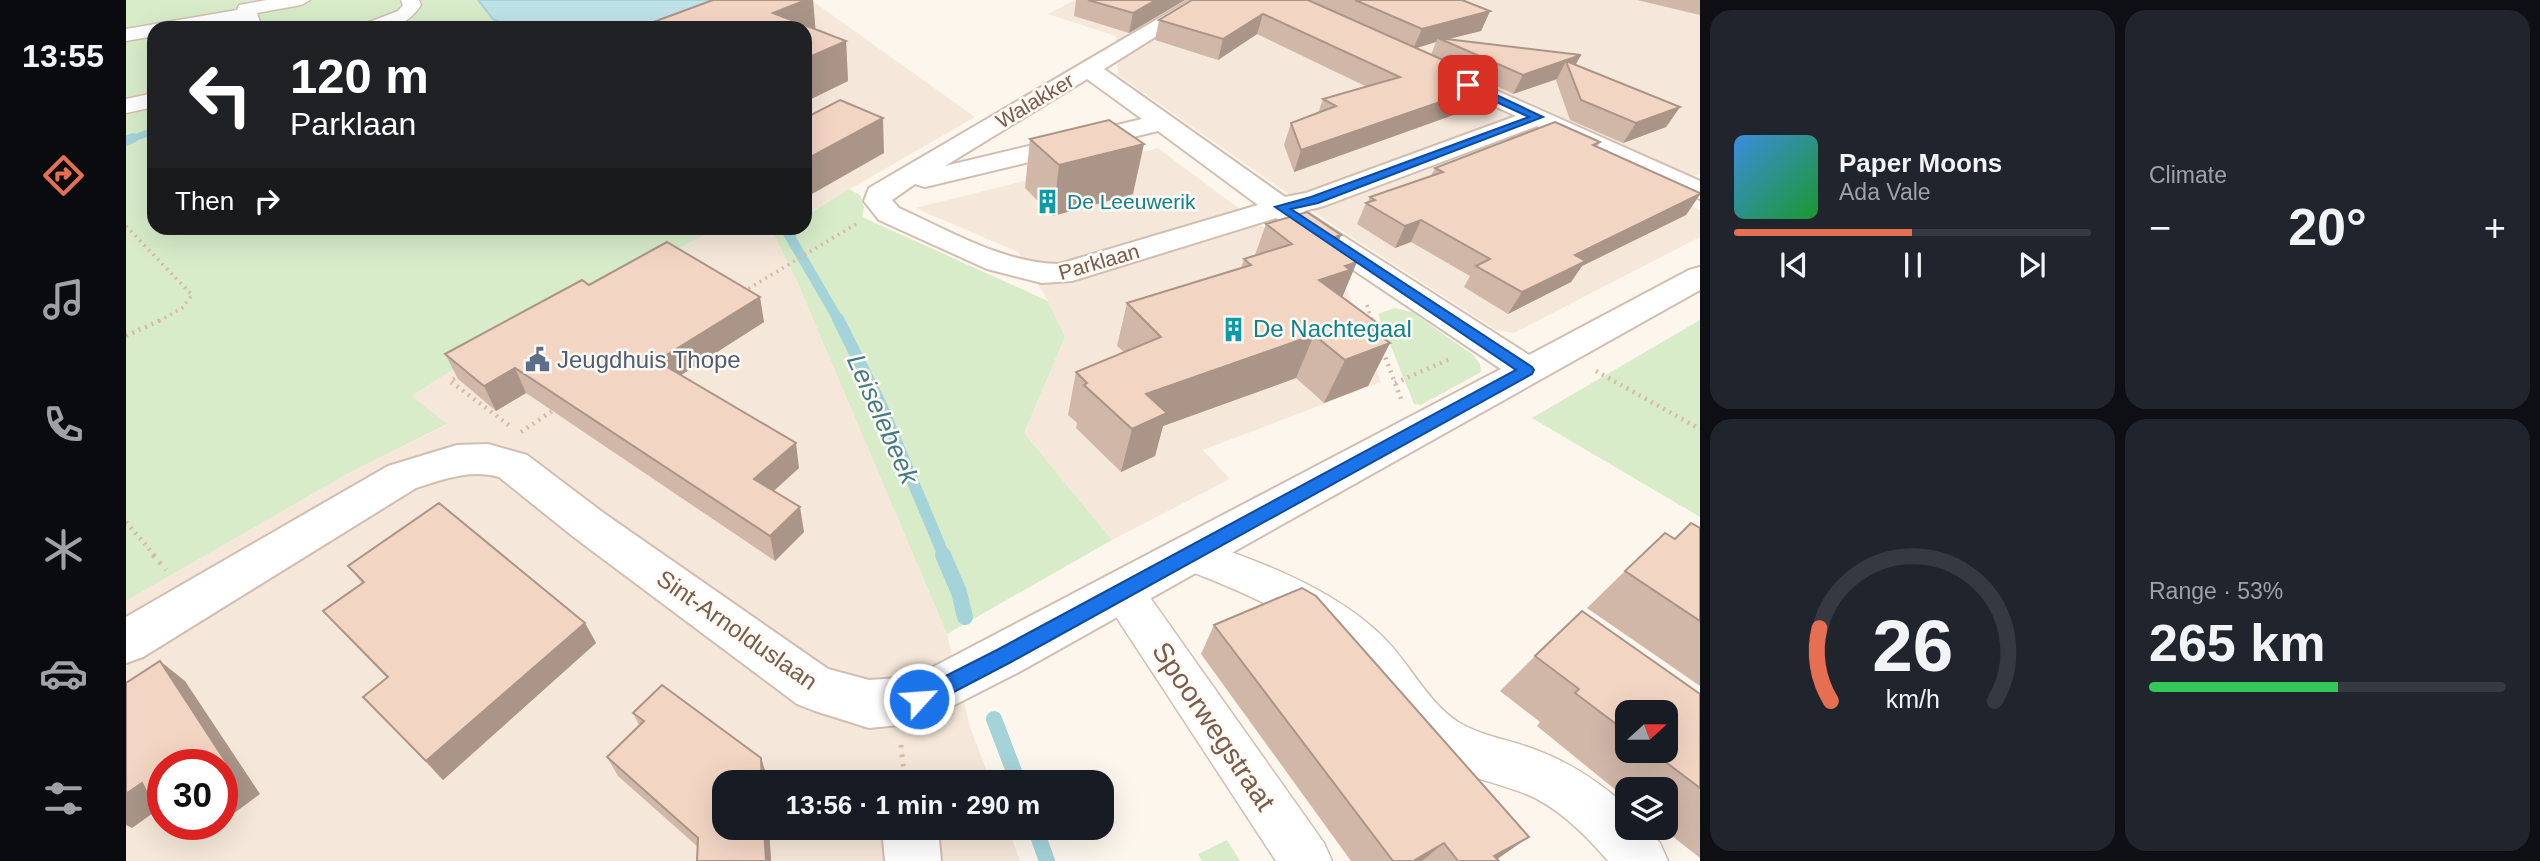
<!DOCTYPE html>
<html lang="en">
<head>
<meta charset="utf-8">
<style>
	body { margin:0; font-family:Helvetica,sans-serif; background:#20242c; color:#f1f3f6; height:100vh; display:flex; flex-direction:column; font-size:26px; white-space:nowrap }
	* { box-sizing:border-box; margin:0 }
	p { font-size:23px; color:#9ea1a6 }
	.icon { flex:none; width:38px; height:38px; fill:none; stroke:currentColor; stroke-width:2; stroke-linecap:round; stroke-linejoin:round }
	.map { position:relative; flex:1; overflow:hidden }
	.details { display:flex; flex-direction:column; gap:10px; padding:10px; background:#0d0f14; width:840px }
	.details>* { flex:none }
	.hud { position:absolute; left:21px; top:21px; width:665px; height:214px; border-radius:21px; box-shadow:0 7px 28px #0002; background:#202124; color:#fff; overflow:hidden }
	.needle { width:46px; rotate:69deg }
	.fabs { position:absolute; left:1489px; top:700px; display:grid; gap:14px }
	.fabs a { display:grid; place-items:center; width:63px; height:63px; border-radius:14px; background:#171b24; box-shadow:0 7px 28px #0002; font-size:35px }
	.speed { position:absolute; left:21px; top:749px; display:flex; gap:14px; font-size:35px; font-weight:700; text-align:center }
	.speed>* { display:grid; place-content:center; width:91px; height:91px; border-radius:50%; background:#171b24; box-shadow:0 7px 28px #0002; line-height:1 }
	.speed .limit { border:10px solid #d22; background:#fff; color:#111 }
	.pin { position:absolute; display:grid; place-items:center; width:60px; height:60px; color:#fff; margin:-30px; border-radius:14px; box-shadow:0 4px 10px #0006 }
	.me { position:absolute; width:77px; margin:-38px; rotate:64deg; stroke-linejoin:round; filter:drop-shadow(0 0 5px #0008) }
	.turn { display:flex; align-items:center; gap:24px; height:147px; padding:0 28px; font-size:32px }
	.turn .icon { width:91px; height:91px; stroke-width:2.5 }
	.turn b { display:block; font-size:49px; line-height:60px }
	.then { display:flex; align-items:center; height:66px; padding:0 28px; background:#0003; gap:14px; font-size:26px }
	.big { font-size:52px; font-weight:700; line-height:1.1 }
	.details .tile { flex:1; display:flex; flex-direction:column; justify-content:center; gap:10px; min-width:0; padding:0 24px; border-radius:21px; background:#20242c }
	.details .dial { align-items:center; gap:0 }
	.dial svg { height:182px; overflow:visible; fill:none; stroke:#363941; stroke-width:7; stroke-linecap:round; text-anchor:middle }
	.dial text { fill:#f1f3f6; stroke:none }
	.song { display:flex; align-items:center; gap:21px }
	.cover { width:84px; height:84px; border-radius:10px; background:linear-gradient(135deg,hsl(210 70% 55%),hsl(130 70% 35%)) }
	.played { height:7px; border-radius:4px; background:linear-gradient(90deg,#e76f51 50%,#363941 50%) }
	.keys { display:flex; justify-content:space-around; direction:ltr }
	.heat { display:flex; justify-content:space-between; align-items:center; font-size:38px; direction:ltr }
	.charge { height:10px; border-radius:5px; background:linear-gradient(90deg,#34c759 53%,#363941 0) }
	.details .tiles { flex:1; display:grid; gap:10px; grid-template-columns:repeat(2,1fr) }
	.trip { position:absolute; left:586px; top:770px; width:402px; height:70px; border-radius:21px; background:#171b24; box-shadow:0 7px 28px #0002; font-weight:700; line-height:70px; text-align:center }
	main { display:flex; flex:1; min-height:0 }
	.menu { display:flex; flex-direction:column; width:126px; justify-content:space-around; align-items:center; background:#090b0e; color:#9ea1a6 }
	.menu .icon { width:49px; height:49px }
	.menu .selected { color:#e76f51 }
	.menu b { font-size:32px; color:#f1f3f6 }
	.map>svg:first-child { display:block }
	.residential { fill:#f5e8da; fill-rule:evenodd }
	.green { fill:#d8ecc9 }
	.water { fill:#bfe3e8; stroke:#a5d3da; stroke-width:2 }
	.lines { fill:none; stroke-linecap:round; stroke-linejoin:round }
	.stream-far3 { stroke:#a5d3da; stroke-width:7 }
	.stream-far2 { stroke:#a5d3da; stroke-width:10 }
	.stream-far1 { stroke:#a5d3da; stroke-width:12 }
	.stream { stroke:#a5d3da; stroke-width:16 }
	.pedestrian-casing { stroke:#d1beb0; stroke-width:3 }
	.minor-casing { stroke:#d1beb0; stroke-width:4 }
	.path-far2 { stroke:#d9b8a5; stroke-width:3.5; stroke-dasharray:2 4.5; stroke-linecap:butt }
	.path-far1 { stroke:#d9b8a5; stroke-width:4.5; stroke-dasharray:2 5; stroke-linecap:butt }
	.path { stroke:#d9b8a5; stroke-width:5; stroke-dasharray:2.5 7; stroke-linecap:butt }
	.pedestrian { fill:#fff; fill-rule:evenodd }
	.minor { fill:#fff; fill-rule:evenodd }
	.wall { fill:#d1b7a8; fill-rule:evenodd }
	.shaded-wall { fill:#aa9588 }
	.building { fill:#f3d5c3; stroke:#aa9588; stroke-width:2 }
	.route { fill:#1a73e8; stroke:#114b97; stroke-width:2 }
	.labels { text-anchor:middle; stroke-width:5; stroke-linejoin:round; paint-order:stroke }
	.far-street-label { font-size:21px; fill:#7a5c4d; stroke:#fffaf3 }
	.far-culture-label { font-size:21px; fill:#0d838f; stroke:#fffaf3; text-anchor:start }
	.culture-label { font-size:24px; fill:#0d838f; stroke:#fffaf3; text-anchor:start }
	.service-label { font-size:24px; fill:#4e5e75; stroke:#fffaf3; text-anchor:start }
	.street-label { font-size:24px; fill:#7a5c4d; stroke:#fffaf3 }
	.water-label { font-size:26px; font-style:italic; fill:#437c86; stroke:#fffaf3 }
	.near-street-label { font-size:28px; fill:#7a5c4d; stroke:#fffaf3 }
</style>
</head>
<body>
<main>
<nav class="menu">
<b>13:55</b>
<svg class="icon selected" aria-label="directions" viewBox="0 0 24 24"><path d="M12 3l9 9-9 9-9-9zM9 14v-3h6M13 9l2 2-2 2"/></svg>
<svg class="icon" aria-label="music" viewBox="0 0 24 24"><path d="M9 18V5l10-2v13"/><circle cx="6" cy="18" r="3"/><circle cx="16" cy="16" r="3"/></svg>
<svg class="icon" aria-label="phone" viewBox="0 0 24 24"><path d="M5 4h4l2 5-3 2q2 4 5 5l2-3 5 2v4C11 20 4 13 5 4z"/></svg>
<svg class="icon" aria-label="climate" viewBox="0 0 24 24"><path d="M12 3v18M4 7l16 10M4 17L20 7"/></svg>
<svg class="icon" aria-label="car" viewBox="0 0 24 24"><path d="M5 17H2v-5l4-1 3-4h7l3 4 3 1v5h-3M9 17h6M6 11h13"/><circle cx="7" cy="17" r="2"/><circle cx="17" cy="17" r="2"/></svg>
<svg class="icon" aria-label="filters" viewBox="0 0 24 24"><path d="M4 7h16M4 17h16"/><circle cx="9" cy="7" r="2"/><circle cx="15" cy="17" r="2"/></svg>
</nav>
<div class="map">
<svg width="1574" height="861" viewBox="0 0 1574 861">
	<rect width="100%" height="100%" fill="#fdf6ec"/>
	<g class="residential">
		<path d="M 685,0 L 849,117 L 679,215 L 679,28 L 585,28 Z"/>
		<path d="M 949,0 L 1574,0 L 1574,173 L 1532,189 L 1574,210 L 1574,237 L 1388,333 L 1370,330 L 1207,225 L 992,75 L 990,36 L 922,14 Z"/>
		<path d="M 1032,148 L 1138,227 L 1162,234 L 1215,274 L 1255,382 L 1077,450 L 1104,479 L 986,540 L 898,433 L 939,337 L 922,301 L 892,252 L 789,208 Z"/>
		<path d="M 591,228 L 645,228 L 673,286 L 821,634 L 844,727 L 865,782 L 598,782 L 598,828 L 882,828 L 894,861 L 0,861 L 0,601 L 221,474 L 320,425 L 285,397 L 320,374 ZM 37,765 L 96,765 L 96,824 L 37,824 Z"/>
	</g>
	<g class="green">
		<path d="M 0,0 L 656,0 L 577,28 L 28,28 L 28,228 L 591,228 L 320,374 L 286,396 L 321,424 L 221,474 L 0,601 Z"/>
		<path d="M 723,189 L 734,195 L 738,207 L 736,217 L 922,301 L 939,337 L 898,433 L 986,540 L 821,634 L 673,286 L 645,228 L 679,228 L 679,216 Z"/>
		<path d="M 1269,308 L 1286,312 L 1347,355 L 1354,364 L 1355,372 L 1295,405 L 1288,404 L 1252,314 Z"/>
		<path d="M 1574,320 L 1574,517 L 1406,418 Z"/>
		<path d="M 1101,840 L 1114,861 L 1076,861 L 1072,854 Z"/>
	</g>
	<path class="water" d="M 352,0 L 656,0 L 577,28 L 386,28 L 367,19 Z"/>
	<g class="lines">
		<path class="stream-far3" d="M 2,140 L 28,131"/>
		<g class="stream-far2">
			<path d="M 0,141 L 7,138"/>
			<path d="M 659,228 L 713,321"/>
		</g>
		<path class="stream-far1" d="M 712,319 L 754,403 L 818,556"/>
		<g class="stream">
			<path d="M 817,555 L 833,592 L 839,617"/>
			<path d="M 868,719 L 892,782"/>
			<path d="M 909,828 L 921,861"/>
		</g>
		<defs>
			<g id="pedestrian">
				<path d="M 141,0 L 184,0 L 175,5 L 131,13 L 136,28 L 116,28 L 114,21 L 72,28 L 28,28 L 28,36 L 0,41 L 0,29 L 111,10 L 113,5 Z"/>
				<path d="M 275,0 L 293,0 L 295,5 C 279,29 262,28 235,28 L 238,24 L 272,11 L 277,5 Z"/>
				<path d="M 28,93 L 28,107 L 0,113 L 0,99 Z"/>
				<path d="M 1065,538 C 1130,560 1203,586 1254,634 C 1283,661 1299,700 1332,722 C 1353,735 1379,739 1402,747 C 1440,760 1472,780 1502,808 L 1502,828 L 1521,828 L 1534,843 L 1542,861 L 1482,861 C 1460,835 1432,807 1400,794 C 1365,780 1326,775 1296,752 C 1268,730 1254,695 1230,669 C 1183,617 1114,591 1051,566 L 1045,554 L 1051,542 Z"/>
				<path d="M 996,573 L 1011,579 L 1198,843 L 1206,861 L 1150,861 L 981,603 L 975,591 L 981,579 Z"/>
			</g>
			<g id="minor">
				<path d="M 1064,0 L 1088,0 L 978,69 L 1159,197 L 1180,193 L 1390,116 L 1307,78 L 1303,73 L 1307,68 L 1315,66 L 1574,181 L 1574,199 L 1411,126 L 1198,206 L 1178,211 L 1403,355 L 1563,270 L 1574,267 L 1574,290 L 895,671 L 793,723 L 743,728 L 689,711 L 671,704 L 449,538 L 373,477 C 345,469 318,479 290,488 L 17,657 L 0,663 L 0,617 L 262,466 L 331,445 L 362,444 L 401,455 L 479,514 L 702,669 L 743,680 L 788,677 L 1375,369 L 1150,218 L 946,281 L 916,283 L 861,269 L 753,220 L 738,201 L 743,188 ZM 961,79 L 1016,119 L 819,166 ZM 1032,131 L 1132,205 L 933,264 C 877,263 824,231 773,208 L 766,200 L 789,184 L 799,187 Z"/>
				<path d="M 756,828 L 812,828 L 815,861 L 759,861 Z"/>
			</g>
		</defs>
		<use href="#pedestrian" class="pedestrian-casing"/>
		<use href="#minor" class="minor-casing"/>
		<g class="path-far2">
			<path d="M 0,226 L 66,295 L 56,308 L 33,321"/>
			<path d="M 617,292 L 730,224"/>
			<path d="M 1241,305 L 1246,321"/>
		</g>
		<g class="path-far1">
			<path d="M 1246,319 L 1247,323"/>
			<path d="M 0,336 L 37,319"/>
			<path d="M 1257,351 L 1275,399"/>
			<path d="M 1470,371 L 1574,429"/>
			<path d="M 335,375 L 324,381 L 384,426"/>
			<path d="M 1269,383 L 1324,359"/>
			<path d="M 395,432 L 432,407"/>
			<path d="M 0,522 L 29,556"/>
		</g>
		<g class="path">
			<path d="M 27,555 L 40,570"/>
			<path d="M 775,745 L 779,782"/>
		</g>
		<use href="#pedestrian" class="pedestrian"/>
		<use href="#minor" class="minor"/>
	</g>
	<g class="wall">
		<path d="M 587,0 L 687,0 L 689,29 L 720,41 L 722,81 L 679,102 L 679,28 L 523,28 L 522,24 Z"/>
		<path d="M 950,0 L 1059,0 L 1003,33 L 948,16 Z"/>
		<path d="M 1066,0 L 1336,0 L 1364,11 L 1355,31 L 1323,39 L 1455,55 L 1449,65 L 1554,107 L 1540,127 L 1497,143 L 1444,120 L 1430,80 L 1431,79 L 1387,94 L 1368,85 L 1358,104 L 1168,172 L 1158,145 L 1165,123 L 1192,113 L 1197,99 L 1241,87 L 1131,34 L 1092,60 L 1029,40 L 1033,20 ZM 1310,42 L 1305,55 L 1290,48 Z"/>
		<path d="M 1511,0 L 1574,0 L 1574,15 Z"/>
		<path d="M 904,139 L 1007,194 L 927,216 L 899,188 Z"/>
		<path d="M 1474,142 L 1471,147 L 1574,193 L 1574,195 L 1560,215 L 1456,266 L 1445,282 L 1382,314 L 1338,287 L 1344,276 L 1285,242 L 1269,248 L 1231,224 L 1240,203 L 1242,202 L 1244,197 L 1305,176 L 1309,168 Z"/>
		<path d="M 1140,224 L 1215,235 L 1210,247 L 1216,297 L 1250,333 L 1264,343 L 1242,386 L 1198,403 L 1170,378 L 1037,426 L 1029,456 L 995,472 L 950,428 L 951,423 L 942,415 L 950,372 L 998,352 L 991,346 L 1001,303 L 1115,268 L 1118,259 L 1129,255 Z"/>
		<path d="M 463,285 L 638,322 L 555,375 L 673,468 L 648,491 L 678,532 L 649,561 L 400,393 L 370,411 L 332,379 L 319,354 Z"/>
		<path d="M 1574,528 L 1574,686 L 1461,608 L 1499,571 L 1549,539 Z"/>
		<path d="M 222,566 L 459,623 L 470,643 L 317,780 L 237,697 L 261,678 L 197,611 L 236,583 Z"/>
		<path d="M 1088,625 L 1371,859 L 1373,861 L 1225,861 L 1075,654 Z"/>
		<path d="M 1409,656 L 1574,694 L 1574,858 L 1536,828 L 1540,828 L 1540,789 L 1502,789 L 1502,800 L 1411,726 L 1414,722 L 1374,691 ZM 1502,712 L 1540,751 L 1502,751 Z"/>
		<path d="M 507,713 L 635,758 L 641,777 L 598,828 L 643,828 L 645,861 L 572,847 L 492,776 L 481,757 L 513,725 Z"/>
	</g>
	<g class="shaded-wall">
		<path d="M 680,0 L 687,0 L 690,35 L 647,13 Z"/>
		<path d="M 1030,0 L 1059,0 L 1003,33 L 1007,13 Z"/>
		<path d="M 1364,11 L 1355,31 L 1318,40 L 1312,38 L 1310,42 L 1287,49 L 1296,29 Z"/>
		<path d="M 1137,14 L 1131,34 L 1092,60 L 1097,39 Z"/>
		<path d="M 720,41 L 722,81 L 679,102 L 679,59 Z"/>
		<path d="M 1455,55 L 1445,73 L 1440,61 L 1431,79 L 1387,94 L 1397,75 Z"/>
		<path d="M 1369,83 L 1358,104 L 1168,172 L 1175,150 Z"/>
		<path d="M 1554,107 L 1540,127 L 1497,143 L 1510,123 Z"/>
		<path d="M 757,118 L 758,153 L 679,198 L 679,160 Z"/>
		<path d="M 1018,144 L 1007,194 L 927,216 L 933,165 Z"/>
		<path d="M 1574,194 L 1560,215 L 1456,266 L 1445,282 L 1382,314 L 1396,292 L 1449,255 Z"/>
		<path d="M 1295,220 L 1285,242 L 1269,248 L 1279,226 Z"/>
		<path d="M 1215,235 L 1198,277 L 1200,240 Z"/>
		<path d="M 1231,262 L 1213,305 L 1193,280 L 1219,266 Z"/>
		<path d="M 634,297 L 638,322 L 538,386 L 531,361 Z"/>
		<path d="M 1254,325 L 1240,352 L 1264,343 L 1242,386 L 1198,403 L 1219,360 L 1244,328 Z"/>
		<path d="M 1188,335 L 1170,378 L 1037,426 L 1029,456 L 995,472 L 1006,429 L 1020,394 Z"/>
		<path d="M 389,368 L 400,393 L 370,411 L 358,386 Z"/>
		<path d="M 670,443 L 673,468 L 633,504 L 628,479 Z"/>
		<path d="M 674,507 L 678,532 L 649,561 L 644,536 Z"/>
		<path d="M 459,623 L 470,643 L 317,780 L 300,761 Z"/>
		<path d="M 34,661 L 59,681 L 134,794 L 96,822 L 96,786 Z"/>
		<path d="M 635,758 L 641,777 L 641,782 L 636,782 Z"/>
		<path d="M 16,783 L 37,787 L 37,806 L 6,828 L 0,825 L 0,794 Z"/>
		<path d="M 74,824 L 93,824 L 84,831 Z"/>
		<path d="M 638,828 L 643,828 L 645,861 L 640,861 Z"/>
		<path d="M 1403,837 L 1370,860 L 1368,856 Z"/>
		<path d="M 1318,843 L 1296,861 L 1287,861 Z"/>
	</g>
	<g class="building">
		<path d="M 587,0 L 680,0 L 647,13 L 720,41 L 679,59 L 679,28 L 533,28 L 522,24 Z"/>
		<path d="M 962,0 L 1030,0 L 1007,13 Z"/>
		<path d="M 1066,0 L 1182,0 L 1369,83 L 1175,150 L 1165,123 L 1210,106 L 1197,99 L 1274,77 L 1137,14 L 1097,39 L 1033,20 Z"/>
		<path d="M 1229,0 L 1336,0 L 1364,11 L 1296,29 Z"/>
		<path d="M 1312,38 L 1455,55 L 1397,75 Z"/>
		<path d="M 1440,61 L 1554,107 L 1510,123 L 1455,100 Z"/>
		<path d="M 714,100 L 757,118 L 679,160 L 679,118 Z"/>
		<path d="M 983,120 L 1018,144 L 933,165 L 904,139 Z"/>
		<path d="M 1429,122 L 1474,142 L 1467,145 L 1574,193 L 1574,194 L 1449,255 L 1460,261 L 1396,292 L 1350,266 L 1364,259 L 1295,220 L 1279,226 L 1240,203 L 1249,200 L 1244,197 L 1317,172 L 1309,168 Z"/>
		<path d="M 1181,212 L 1215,235 L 1200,240 L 1231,262 L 1219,266 L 1224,270 L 1193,280 L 1254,325 L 1244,328 L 1264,343 L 1219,360 L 1188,335 L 1020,394 L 1041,413 L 1006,429 L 958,385 L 961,383 L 950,372 L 1035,337 L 1001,303 L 1125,265 L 1118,259 L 1166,244 L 1140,224 Z"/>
		<path d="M 541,242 L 634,297 L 531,361 L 670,443 L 628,479 L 674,507 L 644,536 L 389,368 L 358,386 L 319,354 L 456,280 L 463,285 Z"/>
		<path d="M 313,503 L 459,623 L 300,761 L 237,697 L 262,677 L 197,611 L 238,582 L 222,566 Z"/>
		<path d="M 1565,523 L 1574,528 L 1574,621 L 1499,571 L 1539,533 L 1549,539 Z"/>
		<path d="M 1176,588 L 1190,596 L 1403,837 L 1368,856 L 1373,861 L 1332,861 L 1318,843 L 1287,861 L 1267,861 L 1088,625 Z"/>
		<path d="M 1456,611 L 1574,694 L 1574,788 L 1525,751 L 1540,751 L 1540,712 L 1502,712 L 1502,733 L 1449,693 L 1453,689 L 1409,656 Z"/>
		<path d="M 34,661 L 109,776 L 96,786 L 96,765 L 37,765 L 37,787 L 23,797 L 16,783 L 0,794 L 0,683 Z"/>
		<path d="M 536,685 L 635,758 L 636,782 L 598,782 L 598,828 L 638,828 L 640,861 L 571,861 L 572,838 L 481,757 L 518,721 L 507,713 Z"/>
	</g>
	<path class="route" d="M 1338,83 L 1345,83 L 1417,117 L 1192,203 L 1165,209 L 1406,367 L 1408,370 L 1406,374 L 885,662 L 801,706 L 793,709 L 786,706 L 783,699 L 786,693 L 871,650 L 1390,370 L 1149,207 L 1185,197 L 1403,117 L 1338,87 Z"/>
	<defs>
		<symbol id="building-bare" viewBox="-9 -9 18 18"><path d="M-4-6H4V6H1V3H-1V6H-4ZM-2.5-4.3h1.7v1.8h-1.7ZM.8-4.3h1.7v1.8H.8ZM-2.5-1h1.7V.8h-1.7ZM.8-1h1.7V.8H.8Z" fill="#0f9aa8" stroke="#fffaf3" stroke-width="2.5" paint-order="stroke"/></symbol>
		<symbol id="civic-bare" viewBox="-9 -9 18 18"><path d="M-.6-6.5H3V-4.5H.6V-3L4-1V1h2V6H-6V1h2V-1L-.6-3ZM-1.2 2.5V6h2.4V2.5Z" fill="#5c6f8a" stroke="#fffaf3" stroke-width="2.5" paint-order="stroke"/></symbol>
	</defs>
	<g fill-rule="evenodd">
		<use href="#building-bare" x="904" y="184" width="35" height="35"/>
		<use href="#building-bare" x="1090" y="312" width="35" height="35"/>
		<use href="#civic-bare" x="394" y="342" width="35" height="35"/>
	</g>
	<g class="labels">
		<g class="far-street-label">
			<text transform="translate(909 101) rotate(-31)" y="7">Walakker</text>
			<text transform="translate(973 262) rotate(-16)" y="7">Parklaan</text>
		</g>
		<g class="far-culture-label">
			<text x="941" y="209">De Leeuwerik</text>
		</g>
		<g class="culture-label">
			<text x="1127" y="337">De Nachtegaal</text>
		</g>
		<g class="service-label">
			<text x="431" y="368">Jeugdhuis Thope</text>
		</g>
		<g class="street-label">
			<text transform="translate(611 630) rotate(35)" y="8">Sint-Arnolduslaan</text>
		</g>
		<g class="water-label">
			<text transform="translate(757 419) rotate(66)" y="9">Leiselebeek</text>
		</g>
		<g class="near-street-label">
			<text transform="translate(1088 726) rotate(56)" y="10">Spoorwegstraat</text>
		</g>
	</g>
</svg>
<div class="fabs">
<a><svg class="needle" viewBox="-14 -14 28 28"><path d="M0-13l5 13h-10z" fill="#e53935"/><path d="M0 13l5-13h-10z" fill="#9ea1a6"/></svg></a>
<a><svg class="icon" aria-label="layers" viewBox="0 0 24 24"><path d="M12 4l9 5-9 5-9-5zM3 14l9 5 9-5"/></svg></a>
</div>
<div class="speed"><div class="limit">30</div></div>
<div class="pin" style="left:1342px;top:85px;background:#d93025"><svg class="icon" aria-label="arrive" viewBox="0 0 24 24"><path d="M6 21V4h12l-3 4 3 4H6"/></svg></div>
<svg class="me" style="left:793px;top:699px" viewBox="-20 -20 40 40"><circle r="17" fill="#1a73e8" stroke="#fff" stroke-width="3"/><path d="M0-11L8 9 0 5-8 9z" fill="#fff"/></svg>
<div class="trip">13:56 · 1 min · 290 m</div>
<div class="hud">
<div class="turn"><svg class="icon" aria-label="left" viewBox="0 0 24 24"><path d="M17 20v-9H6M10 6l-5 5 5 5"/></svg><div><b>120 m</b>Parklaan</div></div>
<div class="then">Then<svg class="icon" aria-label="right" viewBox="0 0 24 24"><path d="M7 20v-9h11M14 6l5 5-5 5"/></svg></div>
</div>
</div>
<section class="details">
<div class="tiles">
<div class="tile">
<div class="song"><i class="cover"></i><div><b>Paper Moons</b><p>Ada Vale</p></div></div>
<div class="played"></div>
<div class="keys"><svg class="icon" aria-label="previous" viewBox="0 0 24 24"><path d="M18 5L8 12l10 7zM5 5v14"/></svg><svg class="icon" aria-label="pause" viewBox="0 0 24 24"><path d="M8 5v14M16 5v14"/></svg><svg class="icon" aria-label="next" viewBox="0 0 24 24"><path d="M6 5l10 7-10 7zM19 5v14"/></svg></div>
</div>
<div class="tile"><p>Climate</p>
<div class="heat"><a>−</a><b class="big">20°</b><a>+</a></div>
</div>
<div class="tile dial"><svg viewBox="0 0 100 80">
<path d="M14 69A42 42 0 1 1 86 69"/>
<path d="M14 69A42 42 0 0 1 9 37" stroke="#e76f51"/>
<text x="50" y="56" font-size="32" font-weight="700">26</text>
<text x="50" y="72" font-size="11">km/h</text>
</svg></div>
<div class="tile"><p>Range · 53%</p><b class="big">265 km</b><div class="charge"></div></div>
</div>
</section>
</main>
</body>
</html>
